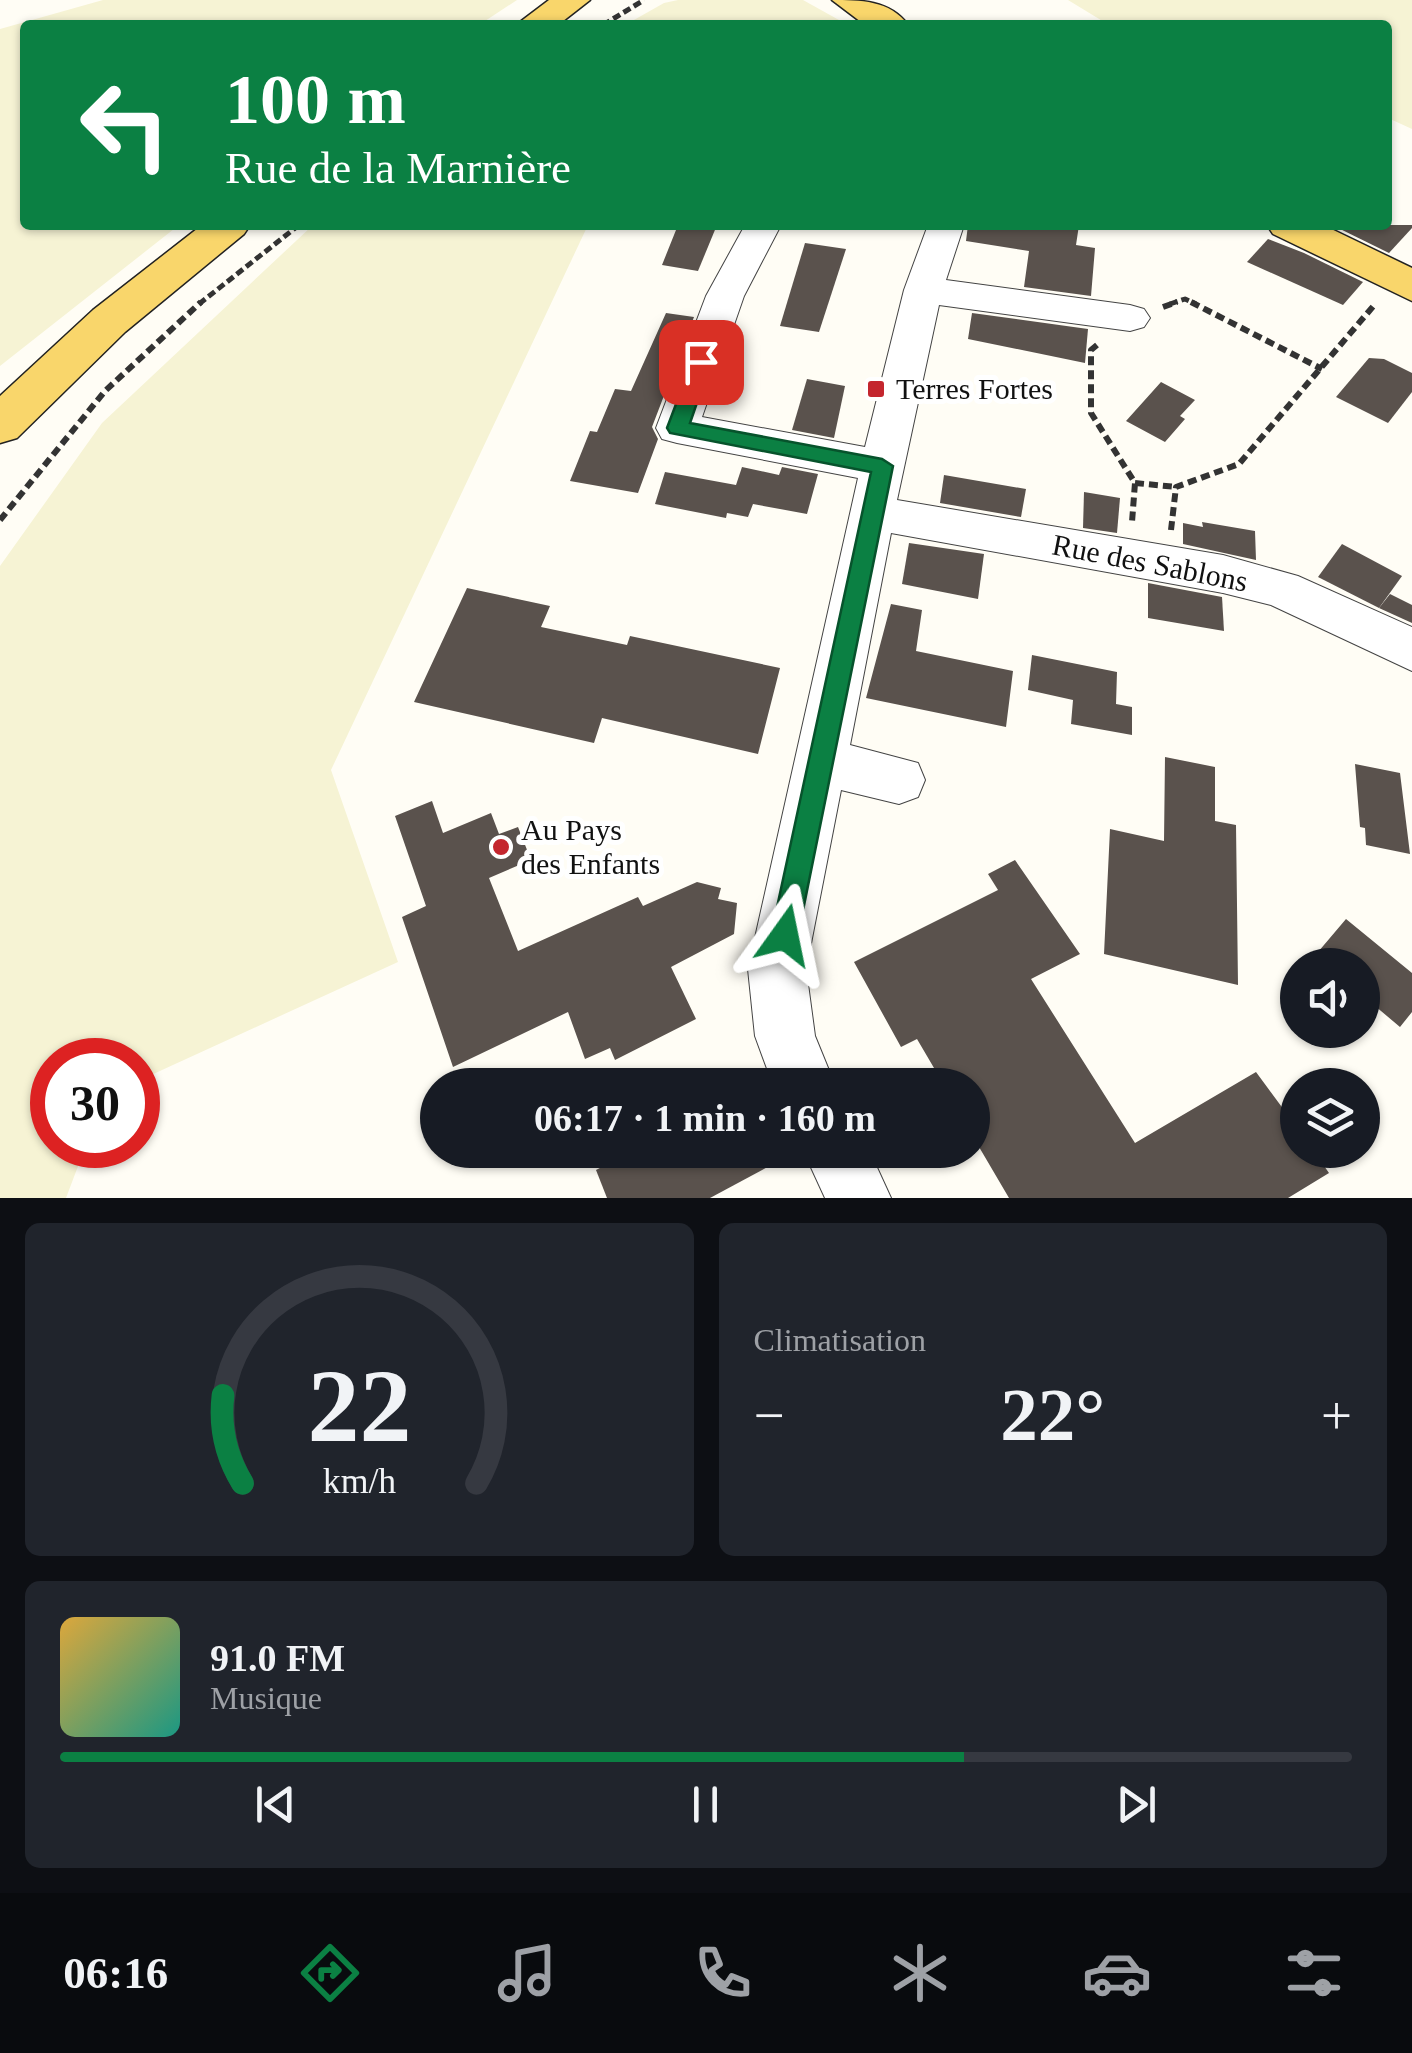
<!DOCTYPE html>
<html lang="fr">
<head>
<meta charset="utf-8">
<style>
	body { margin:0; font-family:"Times New Roman",serif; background:#20242c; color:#f1f3f6; height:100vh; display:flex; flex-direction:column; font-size:38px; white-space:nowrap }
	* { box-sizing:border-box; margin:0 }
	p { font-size:32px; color:#9ea1a6 }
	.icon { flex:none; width:55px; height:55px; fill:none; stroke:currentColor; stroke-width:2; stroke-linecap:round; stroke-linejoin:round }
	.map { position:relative; height:1198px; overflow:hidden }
	.drawer { display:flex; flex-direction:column; gap:25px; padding:25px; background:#0d0f14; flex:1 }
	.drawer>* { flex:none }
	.hud { position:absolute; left:20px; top:20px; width:1372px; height:210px; border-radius:10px; box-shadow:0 2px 8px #0004; background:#0b8043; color:#fff; overflow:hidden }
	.controls { position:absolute; left:1280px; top:948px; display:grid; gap:20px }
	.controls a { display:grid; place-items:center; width:100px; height:100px; border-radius:50%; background:#171b24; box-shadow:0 2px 8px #0004; font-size:50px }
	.speed { position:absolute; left:30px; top:1038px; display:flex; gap:20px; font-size:50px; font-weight:700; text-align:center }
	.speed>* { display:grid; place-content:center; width:130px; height:130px; border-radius:50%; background:#171b24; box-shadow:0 2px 8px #0004; line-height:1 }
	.speed .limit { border:15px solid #d22; background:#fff; color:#111 }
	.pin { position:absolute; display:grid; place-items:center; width:85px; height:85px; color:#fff; margin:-42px; border-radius:20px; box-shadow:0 5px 15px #0006 }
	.me { position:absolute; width:110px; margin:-55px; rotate:12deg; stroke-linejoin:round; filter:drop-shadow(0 0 8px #0008) }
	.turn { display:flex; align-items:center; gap:35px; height:210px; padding:0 40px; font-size:45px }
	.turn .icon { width:130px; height:130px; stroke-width:2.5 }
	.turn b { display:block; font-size:70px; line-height:85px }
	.big { font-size:75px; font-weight:800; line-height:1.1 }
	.drawer .widget { flex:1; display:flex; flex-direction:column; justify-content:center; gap:15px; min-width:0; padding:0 35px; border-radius:15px; background:#20242c }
	.drawer .dial { align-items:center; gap:0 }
	.dial svg { height:260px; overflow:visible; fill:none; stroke:#363941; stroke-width:7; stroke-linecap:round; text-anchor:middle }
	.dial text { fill:#f1f3f6; stroke:none }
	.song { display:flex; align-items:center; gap:30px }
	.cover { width:120px; height:120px; border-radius:15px; background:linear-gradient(135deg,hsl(40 70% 55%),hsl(170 70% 35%)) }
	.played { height:10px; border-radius:5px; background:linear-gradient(90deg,#0b8043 70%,#363941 70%) }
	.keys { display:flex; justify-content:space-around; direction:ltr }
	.heat { display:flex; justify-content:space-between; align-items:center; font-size:55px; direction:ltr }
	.drawer .tiles { flex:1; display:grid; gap:25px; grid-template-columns:1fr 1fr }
	.widget:last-child { grid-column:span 2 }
	.trip { position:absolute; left:420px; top:1068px; width:570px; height:100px; border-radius:50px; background:#171b24; box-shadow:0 2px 8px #0004; font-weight:800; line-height:100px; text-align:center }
	.dock { display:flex; height:160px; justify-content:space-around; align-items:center; background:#090b0e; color:#9ea1a6 }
	.dock .icon { width:70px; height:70px }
	.dock .active { color:#0b8043 }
	.dock b { font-size:45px; color:#f1f3f6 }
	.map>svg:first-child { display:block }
	.farmland { fill:#f6f3d4 }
	.building { fill:#5a524d }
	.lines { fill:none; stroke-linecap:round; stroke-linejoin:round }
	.minor-casing { stroke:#444; stroke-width:2 }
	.major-casing { stroke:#222; stroke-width:3 }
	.path-far1 { stroke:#333; stroke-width:5; stroke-dasharray:8 4; stroke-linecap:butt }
	.path { stroke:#333; stroke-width:6; stroke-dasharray:9 5; stroke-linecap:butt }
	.minor { fill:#fff; fill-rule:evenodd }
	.major { fill:#f9d66b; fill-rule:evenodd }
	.route { fill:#0b8043; stroke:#07532c; stroke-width:2.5 }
	.poi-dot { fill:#c4262e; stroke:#fff; stroke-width:4 }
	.labels { text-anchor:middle; stroke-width:10; stroke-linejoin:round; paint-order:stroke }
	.poi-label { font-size:30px; fill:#111; stroke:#fff; text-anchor:start }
	.street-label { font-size:30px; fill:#111; stroke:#fff }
</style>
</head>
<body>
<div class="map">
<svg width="1412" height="1198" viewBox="0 0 1412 1198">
	<rect width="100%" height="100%" fill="#fffdf5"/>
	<g class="farmland">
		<path d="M 103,0 L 517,0 L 479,25 L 25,25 L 25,225 L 179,225 L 0,366 L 0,29 Z"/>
		<path d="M 678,0 L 803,0 L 848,25 L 625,25 L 664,3 Z"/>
		<path d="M 1068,0 L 1412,0 L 1412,129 L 1388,118 L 1388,25 L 1109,25 Z"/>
		<path d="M 313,225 L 588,225 L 331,770 L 398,962 L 138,1081 L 138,1060 L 52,1060 L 52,1145 L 86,1145 L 66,1198 L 0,1198 L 0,566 L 102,423 Z"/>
	</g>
	<g class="building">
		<path d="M 678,225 L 717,225 L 698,271 L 662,265 Z"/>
		<path d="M 968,225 L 1079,225 L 1076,245 L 1095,248 L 1091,296 L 1024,287 L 1029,251 L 966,241 Z"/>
		<path d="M 1332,225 L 1412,225 L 1412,228 L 1389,253 Z"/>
		<path d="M 1268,239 L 1304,253 L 1363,282 L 1343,305 L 1247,262 Z"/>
		<path d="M 805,243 L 846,249 L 819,332 L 780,326 Z"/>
		<path d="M 666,313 L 694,317 L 652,427 L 658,439 L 638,493 L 570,481 L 590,431 L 597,432 L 615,389 L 631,391 Z"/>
		<path d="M 972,313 L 1088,329 L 1085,363 L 968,339 Z"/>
		<path d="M 1369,358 L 1384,359 L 1412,373 L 1412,392 L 1388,423 L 1336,397 Z"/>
		<path d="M 807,379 L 845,386 L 834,438 L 792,430 Z"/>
		<path d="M 1161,382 L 1195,400 L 1180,416 L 1185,419 L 1165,442 L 1126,421 Z"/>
		<path d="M 742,467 L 779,475 L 782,467 L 818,474 L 807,514 L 753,504 L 748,517 L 727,513 L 726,518 L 655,504 L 665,472 L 736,485 Z"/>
		<path d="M 944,475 L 1026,489 L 1021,517 L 940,503 Z"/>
		<path d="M 1084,492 L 1120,498 L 1117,533 L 1083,528 Z"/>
		<path d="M 1202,522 L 1255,531 L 1256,560 L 1183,544 L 1183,523 L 1203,527 Z"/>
		<path d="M 909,543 L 984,554 L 978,599 L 902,584 Z"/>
		<path d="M 1342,544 L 1402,576 L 1379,608 L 1318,577 Z"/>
		<path d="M 1148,583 L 1222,597 L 1224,631 L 1148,618 Z"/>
		<path d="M 467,588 L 550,606 L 541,627 L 627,645 L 630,636 L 780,668 L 758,754 L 602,718 L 594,743 L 414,702 Z"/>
		<path d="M 1390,594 L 1412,605 L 1412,623 L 1379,608 Z"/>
		<path d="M 891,604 L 922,610 L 916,651 L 1013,671 L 1006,727 L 866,698 Z"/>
		<path d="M 1032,655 L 1117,672 L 1116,704 L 1132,707 L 1132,735 L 1071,724 L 1073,700 L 1028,690 Z"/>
		<path d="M 1165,757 L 1215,767 L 1215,821 L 1236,825 L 1238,985 L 1104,954 L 1110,829 L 1164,841 Z"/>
		<path d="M 1355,764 L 1400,773 L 1410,854 L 1366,845 L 1365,828 L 1360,827 Z"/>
		<path d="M 432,801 L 443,833 L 491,813 L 499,834 L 518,827 L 531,860 L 489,878 L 518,951 L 638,897 L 643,906 L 697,882 L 721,888 L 718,899 L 737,903 L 734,934 L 671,967 L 696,1019 L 615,1060 L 610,1048 L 585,1059 L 568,1012 L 453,1067 L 402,917 L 426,906 L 395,816 Z"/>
		<path d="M 1015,860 L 1080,954 L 1031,979 L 1135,1143 L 1256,1072 L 1298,1129 L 1298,1150 L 1313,1150 L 1329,1173 L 1288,1198 L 1009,1198 L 972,1135 L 972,1085 L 944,1085 L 917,1039 L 901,1047 L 854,962 L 998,890 L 988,874 Z"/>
		<path d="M 1346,919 L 1412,973 L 1412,1012 L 1400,1027 L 1362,995 L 1362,965 L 1307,965 Z"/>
		<path d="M 635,1150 L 799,1150 L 710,1198 L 607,1198 L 596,1170 Z"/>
	</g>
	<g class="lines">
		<defs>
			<g id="minor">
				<path d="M 745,225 L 781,225 L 744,296 L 702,417 L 865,447 L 904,290 L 928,225 L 964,225 L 946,280 L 1130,305 L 1144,309 L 1150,318 L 1144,327 L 1130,331 L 939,305 L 897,500 L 1223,555 L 1298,576 L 1412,627 L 1412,671 L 1271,605 L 1223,593 L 891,533 L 850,745 L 918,763 L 925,780 L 918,797 L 899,804 L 841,790 L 806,969 L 815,1036 L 835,1085 L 773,1085 L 755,1036 L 748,969 L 858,478 L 677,443 L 662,439 L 656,428 L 706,296 Z"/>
				<path d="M 803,1150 L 869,1150 L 891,1198 L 825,1198 Z"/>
			</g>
			<g id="major">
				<path d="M 549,0 L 590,0 L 558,25 L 516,25 Z"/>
				<path d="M 832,0 C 860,0 890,0 908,25 L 865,25 Z"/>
				<path d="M 202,225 L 250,225 L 244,234 L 125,332 L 17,438 L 0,443 L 0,396 L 93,310 Z"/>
				<path d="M 1267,225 L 1323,225 L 1412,268 L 1412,301 L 1273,234 Z"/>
			</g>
		</defs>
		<use href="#minor" class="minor-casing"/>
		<use href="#major" class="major-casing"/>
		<g class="path-far1">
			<path d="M 603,25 L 644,0"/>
			<path d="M 199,304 L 299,225"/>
			<path d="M 1170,304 L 1185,299 L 1196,304"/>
		</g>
		<g class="path">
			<path d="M 1191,302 L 1322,369"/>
			<path d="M 1163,307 L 1177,302"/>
			<path d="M 1097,345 L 1091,350 L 1091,413 L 1135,483 L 1132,522"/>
			<path d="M 1135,483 L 1176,487"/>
			<path d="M 0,520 L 105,391 L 201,302"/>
			<path d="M 1171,530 L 1176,487 L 1239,464 L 1376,303"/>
		</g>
		<use href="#minor" class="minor"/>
		<use href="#major" class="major"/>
	</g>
	<path class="route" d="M 701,355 L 711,362 L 690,423 L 882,459 L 893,466 L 798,935 L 794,944 L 785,948 L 775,944 L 771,935 L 871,472 L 670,433 L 667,428 L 692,362 Z"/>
	<g class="poi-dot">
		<rect x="866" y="379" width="20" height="20" rx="5"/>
		<circle cx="501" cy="847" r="10"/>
	</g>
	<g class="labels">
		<g class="poi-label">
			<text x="896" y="399">Terres Fortes</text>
			<text x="521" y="840">Au Pays<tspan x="521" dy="34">des Enfants</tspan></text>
		</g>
		<g class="street-label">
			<text transform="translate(1150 563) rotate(11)" y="10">Rue des Sablons</text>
		</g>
	</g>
</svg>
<div class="controls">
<a><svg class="icon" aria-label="sound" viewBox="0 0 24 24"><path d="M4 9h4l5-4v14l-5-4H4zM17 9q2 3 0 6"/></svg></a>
<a><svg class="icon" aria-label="layers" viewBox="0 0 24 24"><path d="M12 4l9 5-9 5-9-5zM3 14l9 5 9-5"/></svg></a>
</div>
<div class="speed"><div class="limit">30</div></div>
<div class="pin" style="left:701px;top:362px;background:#d93025"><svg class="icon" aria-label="arrive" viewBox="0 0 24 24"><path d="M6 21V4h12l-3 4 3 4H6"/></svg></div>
<svg class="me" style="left:785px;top:935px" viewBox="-20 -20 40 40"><path d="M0-17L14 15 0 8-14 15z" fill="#0b8043" stroke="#fff" stroke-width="4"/></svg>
<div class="trip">06:17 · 1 min · 160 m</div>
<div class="hud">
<div class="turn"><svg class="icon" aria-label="left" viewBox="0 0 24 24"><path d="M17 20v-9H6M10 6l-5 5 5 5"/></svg><div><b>100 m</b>Rue de la Marnière</div></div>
</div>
</div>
<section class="drawer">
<div class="tiles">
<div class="widget dial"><svg viewBox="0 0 100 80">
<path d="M14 69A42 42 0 1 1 86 69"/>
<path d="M14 69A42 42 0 0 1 8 42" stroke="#0b8043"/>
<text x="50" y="56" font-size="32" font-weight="700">22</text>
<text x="50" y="72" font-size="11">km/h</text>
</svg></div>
<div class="widget"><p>Climatisation</p>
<div class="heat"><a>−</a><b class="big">22°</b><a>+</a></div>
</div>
<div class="widget">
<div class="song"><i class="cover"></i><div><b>91.0 FM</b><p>Musique</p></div></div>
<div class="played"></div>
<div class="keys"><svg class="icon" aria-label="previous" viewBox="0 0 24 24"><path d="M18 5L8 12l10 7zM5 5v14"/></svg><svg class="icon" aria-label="pause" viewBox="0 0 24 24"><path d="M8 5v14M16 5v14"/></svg><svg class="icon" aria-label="next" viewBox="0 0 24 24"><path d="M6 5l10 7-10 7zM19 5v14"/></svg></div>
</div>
</div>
</section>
<nav class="dock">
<b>06:16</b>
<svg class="icon active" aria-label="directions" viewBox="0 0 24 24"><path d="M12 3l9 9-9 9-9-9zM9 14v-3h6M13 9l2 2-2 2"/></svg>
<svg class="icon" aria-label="music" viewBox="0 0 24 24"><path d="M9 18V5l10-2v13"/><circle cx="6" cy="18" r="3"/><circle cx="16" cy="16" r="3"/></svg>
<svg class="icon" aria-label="phone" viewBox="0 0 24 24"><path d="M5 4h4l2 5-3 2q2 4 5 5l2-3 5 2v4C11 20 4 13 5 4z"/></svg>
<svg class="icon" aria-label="climate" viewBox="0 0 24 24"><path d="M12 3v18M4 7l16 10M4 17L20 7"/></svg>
<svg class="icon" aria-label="car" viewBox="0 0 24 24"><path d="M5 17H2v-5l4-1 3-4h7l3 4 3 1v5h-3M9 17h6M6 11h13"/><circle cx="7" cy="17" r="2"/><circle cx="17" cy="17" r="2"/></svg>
<svg class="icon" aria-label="filters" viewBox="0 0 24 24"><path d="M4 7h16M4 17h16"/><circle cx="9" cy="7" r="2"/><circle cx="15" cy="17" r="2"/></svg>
</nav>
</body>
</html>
